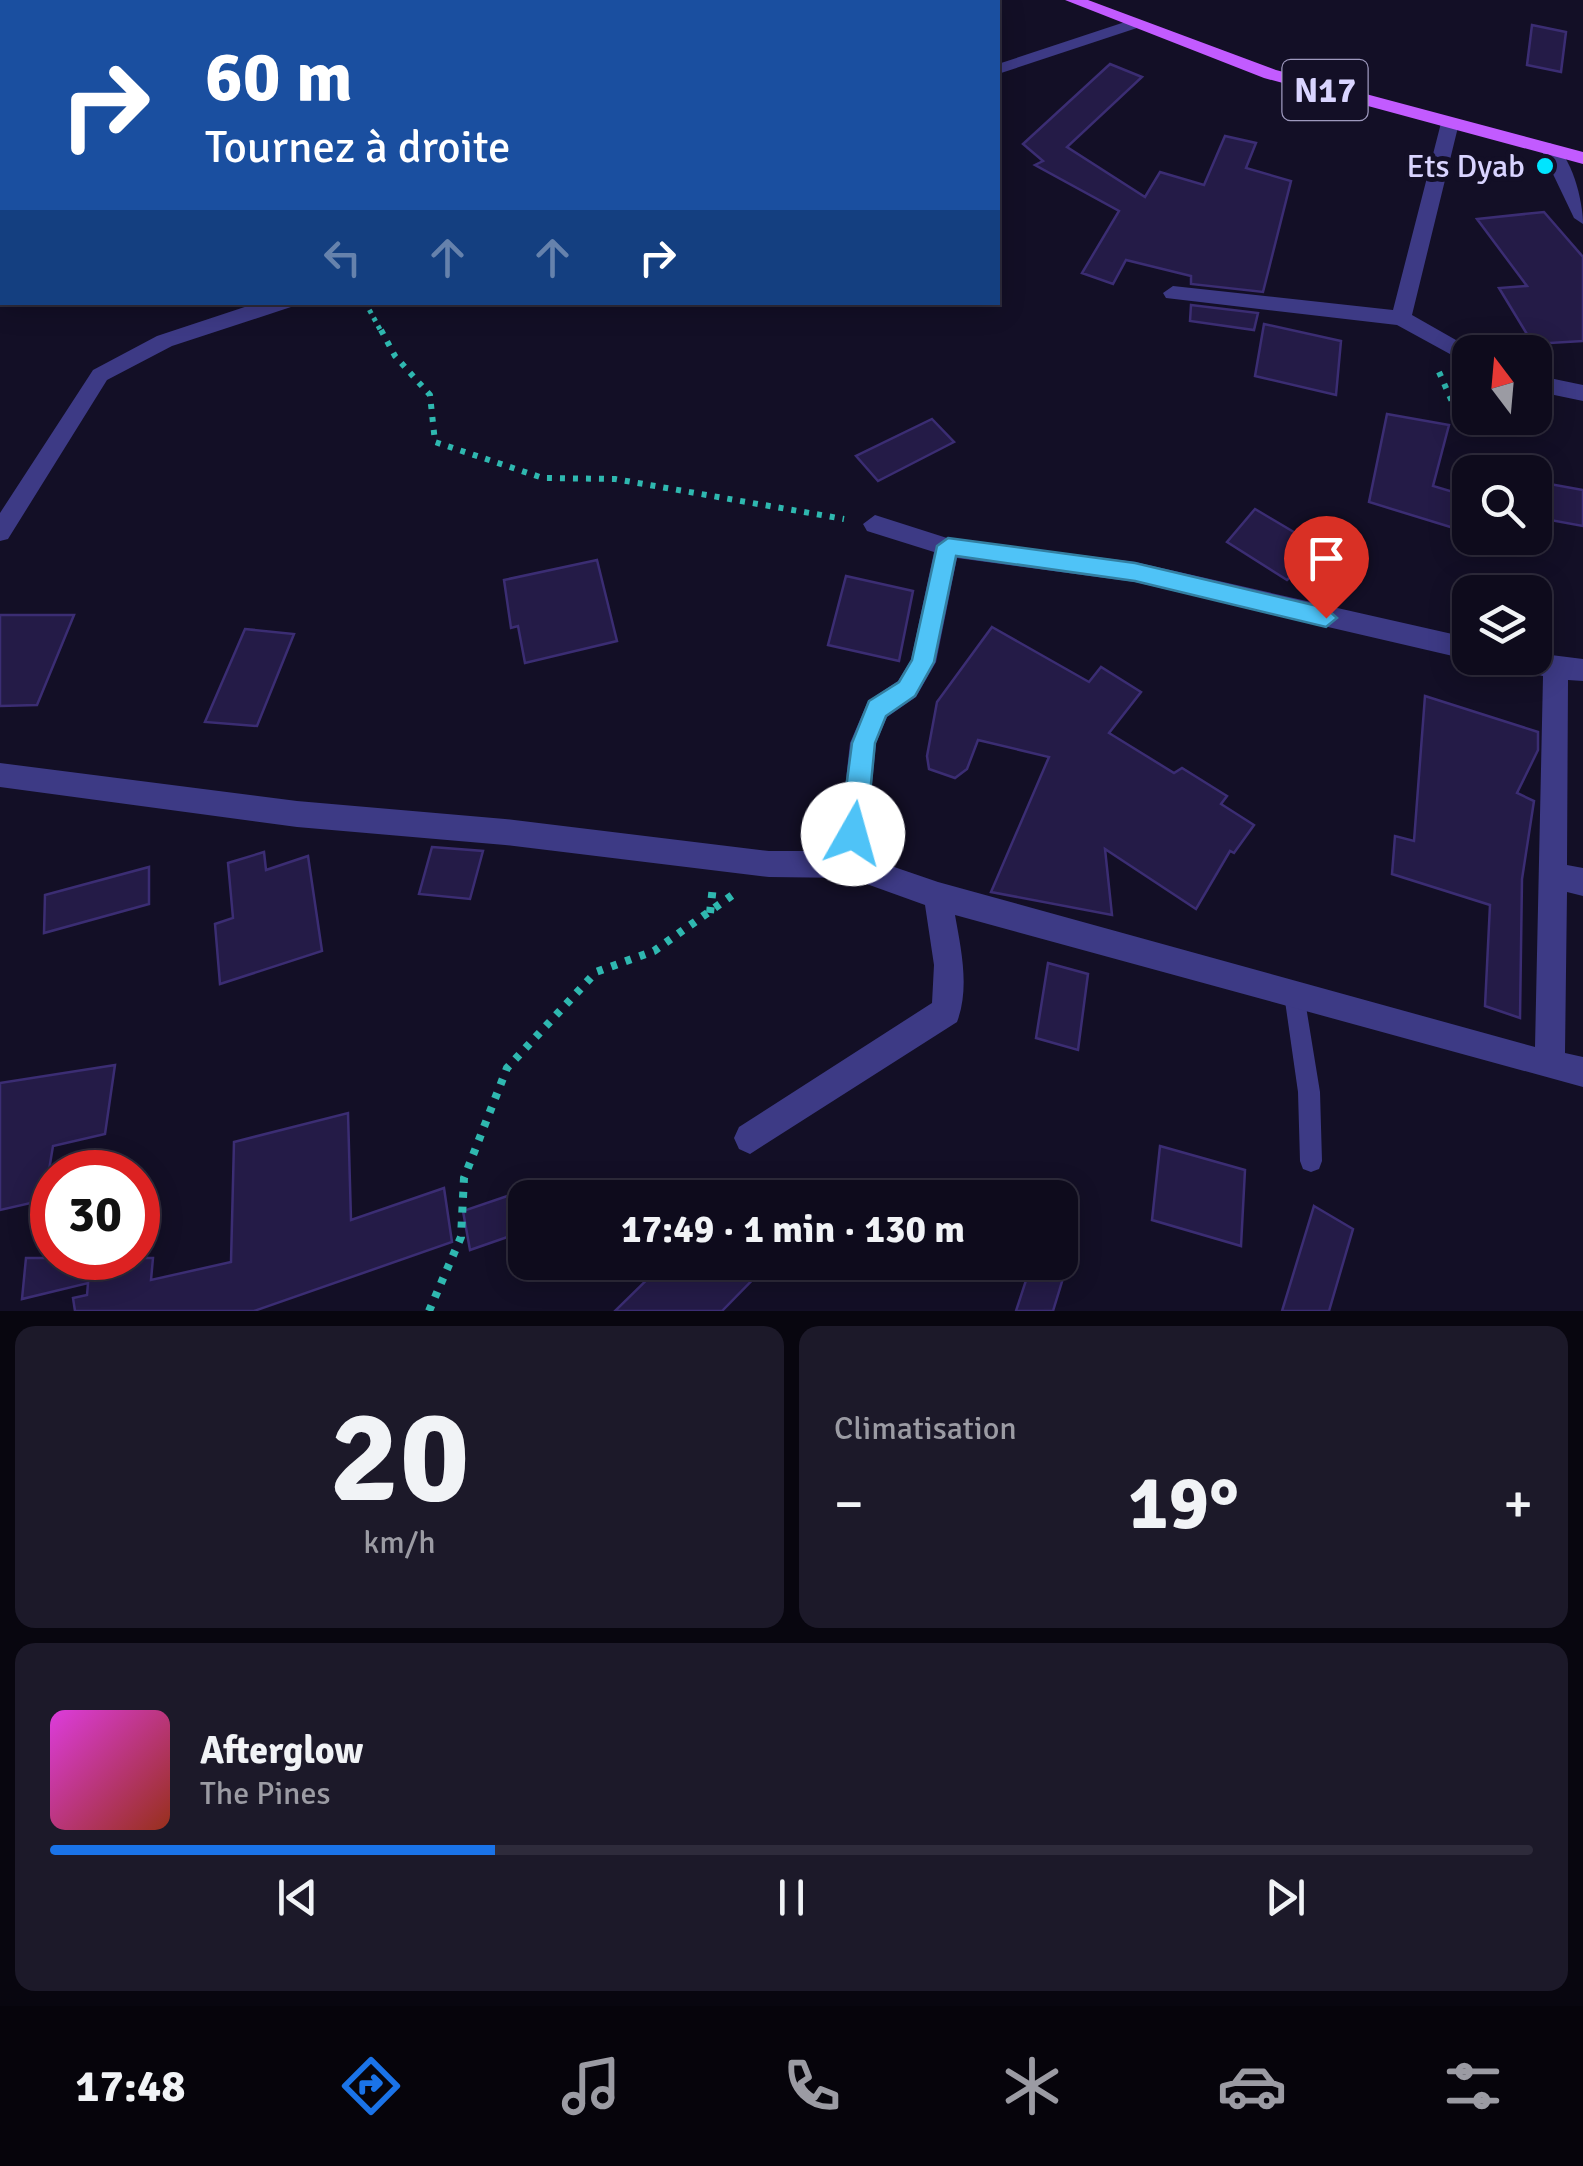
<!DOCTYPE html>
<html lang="fr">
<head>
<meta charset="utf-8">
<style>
	body { margin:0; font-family:Signika,sans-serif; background:#1c1929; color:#f1f3f6; height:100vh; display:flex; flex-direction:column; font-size:38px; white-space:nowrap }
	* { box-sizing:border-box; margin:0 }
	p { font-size:32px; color:#9b9ba3 }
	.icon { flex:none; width:55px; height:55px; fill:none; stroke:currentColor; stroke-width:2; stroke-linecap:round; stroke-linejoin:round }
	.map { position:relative; height:1311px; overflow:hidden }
	.side { display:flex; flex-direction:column; gap:15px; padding:15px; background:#08060f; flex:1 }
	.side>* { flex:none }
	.guide { position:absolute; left:0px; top:0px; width:1000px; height:305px; box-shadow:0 5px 25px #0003,0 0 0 2px #2e2b3b; background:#1a4fa0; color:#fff; overflow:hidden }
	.needle { width:65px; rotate:344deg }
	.buttons { position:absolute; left:1452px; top:335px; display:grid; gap:20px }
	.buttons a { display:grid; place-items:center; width:100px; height:100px; border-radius:20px; background:#0e0b1c; box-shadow:0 5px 25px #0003,0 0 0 2px #2e2b3b; font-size:50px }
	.speed { position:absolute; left:30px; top:1150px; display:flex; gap:20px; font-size:50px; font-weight:700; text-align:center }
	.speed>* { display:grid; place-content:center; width:130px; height:130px; border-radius:50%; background:#0e0b1c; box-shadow:0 5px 25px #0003,0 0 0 2px #2e2b3b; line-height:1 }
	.speed .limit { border:15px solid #d22; background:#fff; color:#111 }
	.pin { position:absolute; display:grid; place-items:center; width:85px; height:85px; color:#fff; margin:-102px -42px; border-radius:50% 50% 50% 0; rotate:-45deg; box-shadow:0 0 10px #0007 }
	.pin .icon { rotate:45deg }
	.me { position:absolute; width:110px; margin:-55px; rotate:7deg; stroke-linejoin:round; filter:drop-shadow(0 0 8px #0008) }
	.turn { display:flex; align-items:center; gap:35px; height:210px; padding:0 40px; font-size:45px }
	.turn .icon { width:130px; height:130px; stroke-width:2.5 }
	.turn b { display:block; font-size:70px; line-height:85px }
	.lanes { display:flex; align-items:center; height:95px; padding:0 40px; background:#0003; justify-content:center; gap:50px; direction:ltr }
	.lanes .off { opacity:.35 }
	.big { font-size:75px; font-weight:800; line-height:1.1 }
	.side .tile { flex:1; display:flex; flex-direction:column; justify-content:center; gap:15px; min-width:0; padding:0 35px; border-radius:20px; background:#1c1929 }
	.side .dial { align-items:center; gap:0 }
	.dial b { font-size:130px; line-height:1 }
	.song { display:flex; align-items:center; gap:30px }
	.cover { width:120px; height:120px; border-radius:15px; background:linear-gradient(135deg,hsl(300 70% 55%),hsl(10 70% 35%)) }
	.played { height:10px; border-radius:5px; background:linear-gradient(90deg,#1a73e8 30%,#2e2b3b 30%) }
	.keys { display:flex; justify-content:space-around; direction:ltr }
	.heat { display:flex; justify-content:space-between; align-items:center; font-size:55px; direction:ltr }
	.side .tiles { flex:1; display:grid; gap:15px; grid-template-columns:1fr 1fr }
	.tile:last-child { grid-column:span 2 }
	.trip { position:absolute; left:508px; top:1180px; width:570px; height:100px; border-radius:20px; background:#0e0b1c; box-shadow:0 5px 25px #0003,0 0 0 2px #2e2b3b; font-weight:800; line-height:100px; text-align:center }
	.tab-bar { display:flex; height:160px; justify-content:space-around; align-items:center; background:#06040b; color:#9b9ba3 }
	.tab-bar .icon { width:70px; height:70px }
	.tab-bar .selected { color:#1a73e8 }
	.tab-bar b { font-size:45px; color:#f1f3f6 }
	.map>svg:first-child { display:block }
	.building { fill:#241b47; stroke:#3b2d73; stroke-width:2.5 }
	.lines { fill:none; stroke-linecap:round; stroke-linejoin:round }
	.path-far2 { stroke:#2fb8b0; stroke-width:5; stroke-dasharray:4 5; stroke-linecap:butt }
	.path-far1 { stroke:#2fb8b0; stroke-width:6; stroke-dasharray:5 8; stroke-linecap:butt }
	.path { stroke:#2fb8b0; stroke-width:8; stroke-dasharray:6 9; stroke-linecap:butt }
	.service { fill:#3d3a85; fill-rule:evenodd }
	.minor { fill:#3d3a85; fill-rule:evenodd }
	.primary { fill:#c25bff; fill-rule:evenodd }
	.route { fill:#4fc3f7; stroke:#337fa1; stroke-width:2.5 }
	.poi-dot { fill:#00e5ff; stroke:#130f26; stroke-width:4 }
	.labels { text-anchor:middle; stroke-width:10; stroke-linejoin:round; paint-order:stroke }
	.far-poi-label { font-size:32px; fill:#d9d4ff; stroke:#130f26; text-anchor:end }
	.shield { fill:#130f26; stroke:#9e99be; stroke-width:2.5 }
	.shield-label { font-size:35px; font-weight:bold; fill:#d9d4ff }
</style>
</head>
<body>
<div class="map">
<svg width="1583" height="1311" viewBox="0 0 1583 1311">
	<rect width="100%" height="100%" fill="#130f26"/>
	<g class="building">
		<path d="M 1532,25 L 1566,32 L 1561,72 L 1527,65 Z"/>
		<path d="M 1110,64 L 1142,77 L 1067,147 L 1145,197 L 1160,172 L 1204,185 L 1225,136 L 1256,143 L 1246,168 L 1291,181 L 1263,292 L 1191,284 L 1191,276 L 1126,260 L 1113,284 L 1082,273 L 1119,211 L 1035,165 L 1043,161 L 1023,144 Z"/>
		<path d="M 1544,212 L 1583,257 L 1583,341 L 1533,344 L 1499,288 L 1527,286 L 1477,219 Z"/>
		<path d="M 1191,305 L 1258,313 L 1254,330 L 1190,321 Z"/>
		<path d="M 1264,324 L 1341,341 L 1336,395 L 1255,376 Z"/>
		<path d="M 1387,414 L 1449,425 L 1433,486 L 1470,497 L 1470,533 L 1369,502 Z"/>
		<path d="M 932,419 L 954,442 L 878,481 L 856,456 Z"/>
		<path d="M 1544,483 L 1583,490 L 1583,526 L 1550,520 Z"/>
		<path d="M 1255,509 L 1324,550 L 1287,580 L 1227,542 Z"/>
		<path d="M 597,560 L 617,641 L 525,663 L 518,626 L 511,628 L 504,580 Z"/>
		<path d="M 846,576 L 913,591 L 899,661 L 828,645 Z"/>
		<path d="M 0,615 L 74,615 L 37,705 L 0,706 Z"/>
		<path d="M 992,627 L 1089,682 L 1101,667 L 1141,692 L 1109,733 L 1174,773 L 1182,768 L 1227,796 L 1221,804 L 1254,825 L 1234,853 L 1230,851 L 1196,909 L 1105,849 L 1112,915 L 991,892 L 1049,757 L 978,740 L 967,769 L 955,778 L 929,769 L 927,756 L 937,702 Z"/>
		<path d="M 245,629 L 294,634 L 257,726 L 205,722 Z"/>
		<path d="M 1425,696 L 1538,732 L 1538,750 L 1517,793 L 1534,801 L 1522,879 L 1520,1018 L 1485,1006 L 1490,905 L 1392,874 L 1395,836 L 1414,841 Z"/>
		<path d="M 432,847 L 483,851 L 470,899 L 419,894 Z"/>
		<path d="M 264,852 L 266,870 L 308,856 L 322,951 L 220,984 L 215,924 L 233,918 L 228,863 Z"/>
		<path d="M 149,867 L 149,904 L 44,933 L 45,895 Z"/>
		<path d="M 1048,963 L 1088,974 L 1078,1050 L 1036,1038 Z"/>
		<path d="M 115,1065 L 105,1134 L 53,1146 L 44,1200 L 0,1210 L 0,1083 Z"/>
		<path d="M 348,1113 L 351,1220 L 444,1188 L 452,1242 L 254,1311 L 75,1311 L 73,1298 L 87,1295 L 88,1283 L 22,1299 L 26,1258 L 153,1258 L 151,1280 L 231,1262 L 234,1142 Z"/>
		<path d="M 1160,1146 L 1245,1170 L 1241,1246 L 1152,1220 Z"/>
		<path d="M 525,1190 L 525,1231 L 470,1250 L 463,1211 Z"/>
		<path d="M 1314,1206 L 1353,1229 L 1329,1311 L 1282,1311 Z"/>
		<path d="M 665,1262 L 770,1262 L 722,1311 L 615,1311 Z"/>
		<path d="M 1032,1262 L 1068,1262 L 1053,1311 L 1016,1311 Z"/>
	</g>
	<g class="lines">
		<path class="path-far2" d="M 365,302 L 382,333"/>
		<g class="path-far1">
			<path d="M 381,330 L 395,356 L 430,395 L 435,442 L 543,478 L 615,479 L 844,519"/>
			<path d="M 1439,372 L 1461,422 L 1471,433"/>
		</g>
		<g class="path">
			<path d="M 710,913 L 713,886"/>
			<path d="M 429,1311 L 461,1237 L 464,1178 L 507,1068 L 596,972 L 654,951 L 734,894"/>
		</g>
		<path class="service" d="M 1294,984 L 1301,987 L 1304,994 L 1320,1092 L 1322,1161 L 1319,1169 L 1311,1172 L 1303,1169 L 1300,1161 L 1298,1092 L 1284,994 L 1287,987 Z"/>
		<g class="minor">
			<path d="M 1134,19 L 1142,24 L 1140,27 L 998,74 L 998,64 Z"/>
			<path d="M 1450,118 L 1459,123 L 1412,315 L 1477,352 L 1470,352 L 1470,365 L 1397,325 L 1166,298 L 1163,293 L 1173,286 L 1393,310 L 1441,123 Z"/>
			<path d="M 1550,143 C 1572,153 1583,202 1583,224 L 1574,218 L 1541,149 Z"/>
			<path d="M 260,302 L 294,302 L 291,307 L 172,346 L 107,380 L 8,539 L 0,541 L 0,513 L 93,370 L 157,336 Z"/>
			<path d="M 1535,375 L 1583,385 L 1583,401 L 1535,391 Z"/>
			<path d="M 875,515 L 947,538 L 1135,562 L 1470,638 L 1470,658 L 1476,658 L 1470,660 L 1135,582 L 957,558 L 936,662 L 916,697 L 887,717 L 876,743 L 865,857 L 938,882 L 1535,1047 L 1543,676 L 1498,666 L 1494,658 L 1535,658 L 1535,653 L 1583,659 L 1583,681 L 1568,680 L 1567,865 L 1583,868 L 1583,896 L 1567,892 L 1565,1053 L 1583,1057 L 1583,1087 L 955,915 C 961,949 970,988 957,1022 L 750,1154 L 739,1149 L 734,1138 L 739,1127 L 932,1003 L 934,965 L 925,905 L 850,878 L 769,877 L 505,845 L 297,827 L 0,787 L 0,763 L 297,801 L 505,819 L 769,851 L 838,851 L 850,743 L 868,701 L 898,681 L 911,660 L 934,552 L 867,531 L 863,524 Z"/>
		</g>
		<path class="primary" d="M 1065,0 L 1088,0 L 1276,70 L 1583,152 L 1583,164 L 1264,78 Z"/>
	</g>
	<path class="route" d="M 948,538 L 1135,563 L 1326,608 L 1337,618 L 1326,627 L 1135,581 L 956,556 L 934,662 L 915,696 L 886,716 L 875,743 L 866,834 L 862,843 L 853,846 L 844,843 L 840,834 L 852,743 L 869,701 L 899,682 L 912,660 L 937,546 Z"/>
	<circle class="poi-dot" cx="1545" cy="166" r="10"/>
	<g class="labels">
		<g class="far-poi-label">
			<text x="1525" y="177">Ets Dyab</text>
		</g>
		<rect class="shield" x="1282.5" y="60" width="85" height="60" rx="8"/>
		<g class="shield-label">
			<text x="1325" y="102">N17</text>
		</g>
	</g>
</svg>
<div class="buttons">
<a><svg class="needle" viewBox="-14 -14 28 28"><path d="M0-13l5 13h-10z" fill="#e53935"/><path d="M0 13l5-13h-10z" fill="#9b9ba3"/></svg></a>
<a><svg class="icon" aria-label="search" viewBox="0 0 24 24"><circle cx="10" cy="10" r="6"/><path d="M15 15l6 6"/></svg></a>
<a><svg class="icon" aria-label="layers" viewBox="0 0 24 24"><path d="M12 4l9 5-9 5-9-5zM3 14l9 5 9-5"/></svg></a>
</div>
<div class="speed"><div class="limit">30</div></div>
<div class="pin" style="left:1326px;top:618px;background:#d93025"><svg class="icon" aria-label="arrive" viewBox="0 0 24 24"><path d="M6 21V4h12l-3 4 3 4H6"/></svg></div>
<svg class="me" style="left:853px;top:834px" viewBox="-20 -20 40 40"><circle r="19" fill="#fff"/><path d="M0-13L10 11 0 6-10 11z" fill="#4fc3f7"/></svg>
<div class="trip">17:49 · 1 min · 130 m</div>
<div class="guide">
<div class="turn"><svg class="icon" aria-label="right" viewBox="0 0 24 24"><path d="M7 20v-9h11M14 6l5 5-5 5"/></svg><div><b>60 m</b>Tournez à droite</div></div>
<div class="lanes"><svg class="icon off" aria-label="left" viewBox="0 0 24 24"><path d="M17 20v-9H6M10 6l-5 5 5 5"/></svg><svg class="icon off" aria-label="ahead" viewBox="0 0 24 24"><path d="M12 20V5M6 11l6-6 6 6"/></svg><svg class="icon off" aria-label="ahead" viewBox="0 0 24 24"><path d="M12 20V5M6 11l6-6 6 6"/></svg><svg class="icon" aria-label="right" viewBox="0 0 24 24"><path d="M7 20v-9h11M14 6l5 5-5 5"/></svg></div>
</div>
</div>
<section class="side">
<div class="tiles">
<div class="tile dial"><b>20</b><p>km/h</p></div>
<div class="tile"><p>Climatisation</p>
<div class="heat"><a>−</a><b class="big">19°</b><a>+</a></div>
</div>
<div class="tile">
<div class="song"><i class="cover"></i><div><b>Afterglow</b><p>The Pines</p></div></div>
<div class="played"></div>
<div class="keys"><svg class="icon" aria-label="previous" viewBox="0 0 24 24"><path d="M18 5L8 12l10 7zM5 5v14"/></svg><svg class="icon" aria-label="pause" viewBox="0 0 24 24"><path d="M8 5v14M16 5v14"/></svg><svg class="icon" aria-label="next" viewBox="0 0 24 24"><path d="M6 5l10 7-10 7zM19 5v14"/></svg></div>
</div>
</div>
</section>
<nav class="tab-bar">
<b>17:48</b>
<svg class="icon selected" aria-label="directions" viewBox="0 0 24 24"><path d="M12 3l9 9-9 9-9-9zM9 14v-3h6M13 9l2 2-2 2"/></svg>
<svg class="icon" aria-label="music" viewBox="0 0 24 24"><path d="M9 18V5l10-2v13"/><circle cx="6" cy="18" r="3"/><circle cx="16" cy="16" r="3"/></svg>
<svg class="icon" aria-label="phone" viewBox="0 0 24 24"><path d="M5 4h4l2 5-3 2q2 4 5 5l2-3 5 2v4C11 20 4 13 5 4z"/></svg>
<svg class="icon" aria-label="climate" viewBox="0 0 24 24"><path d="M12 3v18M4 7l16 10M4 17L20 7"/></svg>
<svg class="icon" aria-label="car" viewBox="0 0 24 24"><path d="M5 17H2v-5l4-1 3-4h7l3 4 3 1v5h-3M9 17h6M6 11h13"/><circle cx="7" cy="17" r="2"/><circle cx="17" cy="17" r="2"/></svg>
<svg class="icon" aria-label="filters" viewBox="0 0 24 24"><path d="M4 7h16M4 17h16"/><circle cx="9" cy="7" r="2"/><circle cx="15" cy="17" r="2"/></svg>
</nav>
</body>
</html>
